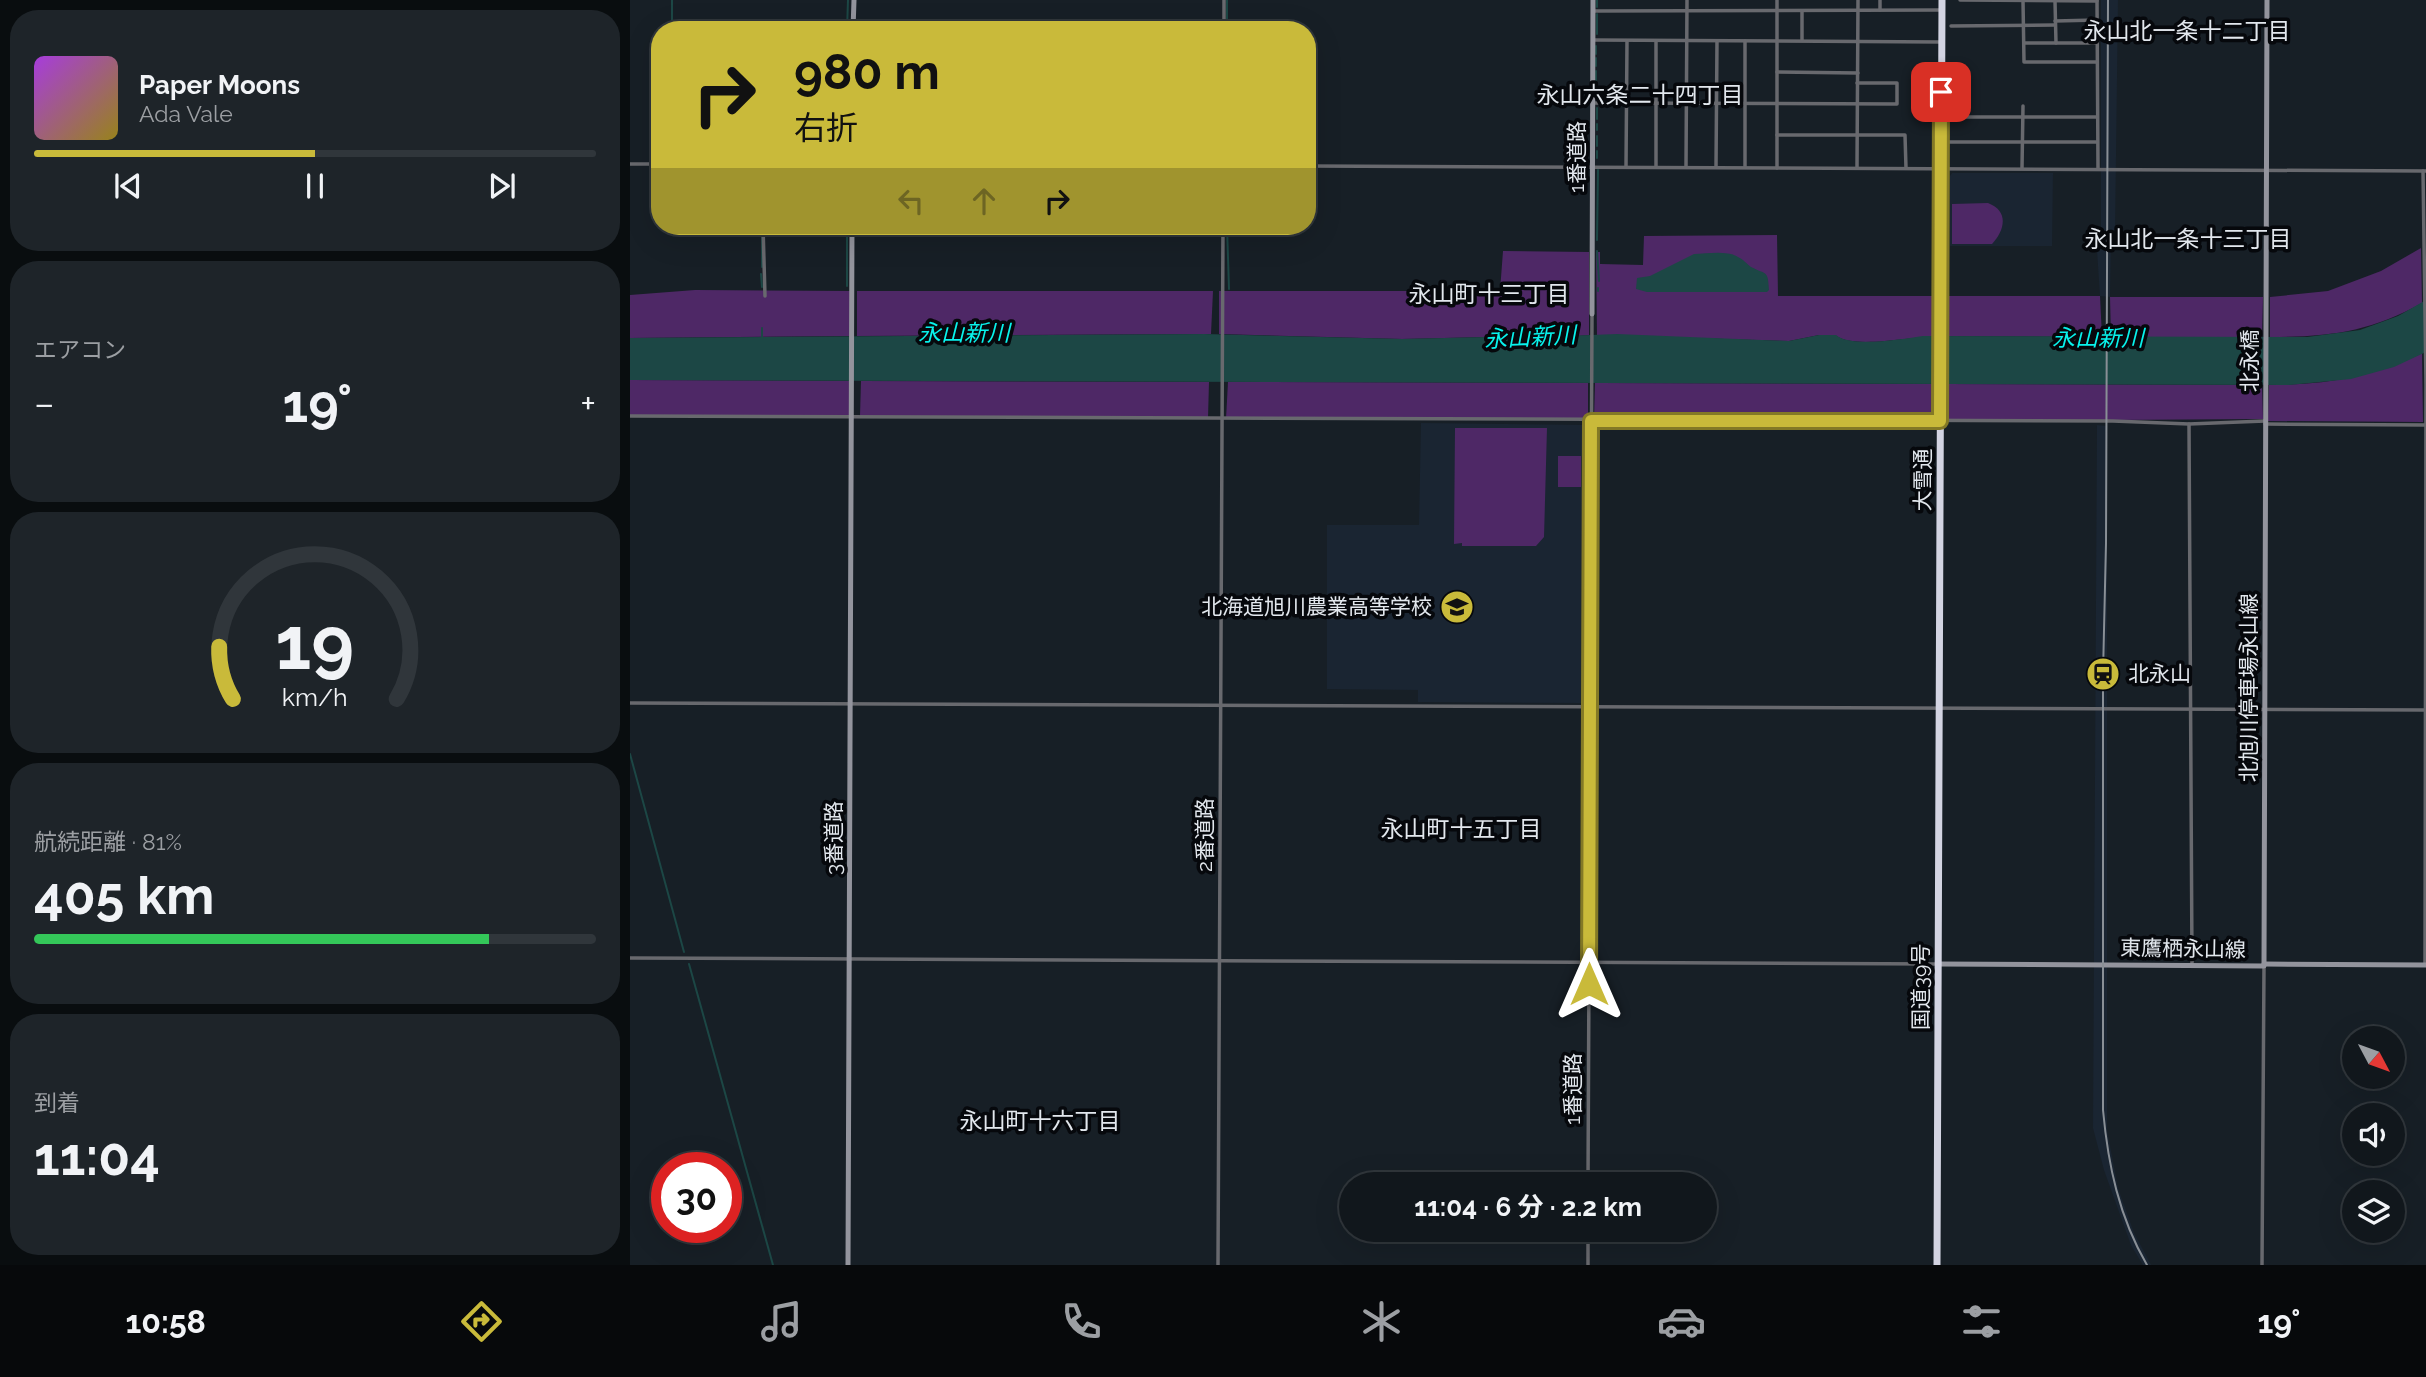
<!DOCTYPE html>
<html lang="ja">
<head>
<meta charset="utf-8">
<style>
	body { margin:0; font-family:Raleway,"Noto Sans JP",sans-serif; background:#1e2429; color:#f1f3f6; height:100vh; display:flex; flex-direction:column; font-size:26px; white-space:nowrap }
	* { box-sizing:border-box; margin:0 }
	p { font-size:23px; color:#9c9fa3 }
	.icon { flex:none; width:38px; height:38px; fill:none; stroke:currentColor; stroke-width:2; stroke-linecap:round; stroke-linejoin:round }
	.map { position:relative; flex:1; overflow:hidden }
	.panel { display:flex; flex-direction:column; gap:10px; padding:10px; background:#090d0f; width:630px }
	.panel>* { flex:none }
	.guide { position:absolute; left:21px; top:21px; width:665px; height:214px; border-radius:28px; box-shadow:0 7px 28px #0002,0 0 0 2px #30363b; background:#c9ba3a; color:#111; overflow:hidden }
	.needle { width:46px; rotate:131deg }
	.tools { position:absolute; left:1712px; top:1026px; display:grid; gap:14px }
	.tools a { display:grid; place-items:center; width:63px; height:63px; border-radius:50%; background:#11171c; box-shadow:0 7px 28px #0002,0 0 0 2px #30363b; font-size:35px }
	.speed { position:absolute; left:21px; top:1152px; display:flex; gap:14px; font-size:35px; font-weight:700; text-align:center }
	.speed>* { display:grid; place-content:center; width:91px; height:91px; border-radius:50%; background:#11171c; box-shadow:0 7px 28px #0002,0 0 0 2px #30363b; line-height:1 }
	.speed .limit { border:10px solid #d22; background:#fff; color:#111 }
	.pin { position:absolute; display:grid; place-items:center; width:60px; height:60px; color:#fff; margin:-30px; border-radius:14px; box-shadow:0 4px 10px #0006 }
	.me { position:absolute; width:77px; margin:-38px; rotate:0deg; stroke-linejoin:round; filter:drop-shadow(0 0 5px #0008) }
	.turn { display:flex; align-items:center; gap:24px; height:147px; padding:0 28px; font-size:32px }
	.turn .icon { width:91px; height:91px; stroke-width:2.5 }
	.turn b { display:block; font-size:49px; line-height:60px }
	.lanes { display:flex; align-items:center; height:66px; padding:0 28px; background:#0003; justify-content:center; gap:35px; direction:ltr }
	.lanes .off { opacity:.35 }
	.big { font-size:52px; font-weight:700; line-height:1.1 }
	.panel .widget { flex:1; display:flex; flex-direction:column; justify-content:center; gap:10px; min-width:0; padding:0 24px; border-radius:28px; background:#1e2429 }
	.panel .dial { align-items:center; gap:0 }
	.dial svg { height:182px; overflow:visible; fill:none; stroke:#30363b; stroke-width:7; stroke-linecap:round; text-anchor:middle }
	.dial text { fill:#f1f3f6; stroke:none }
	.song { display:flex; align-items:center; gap:21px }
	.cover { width:84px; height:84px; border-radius:10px; background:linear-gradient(135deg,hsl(280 70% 55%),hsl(50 70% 35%)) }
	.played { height:7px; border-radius:4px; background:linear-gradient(90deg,#c9ba3a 50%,#30363b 50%) }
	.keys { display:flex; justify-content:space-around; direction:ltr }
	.heat { display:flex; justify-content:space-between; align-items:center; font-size:38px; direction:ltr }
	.charge { height:10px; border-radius:5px; background:linear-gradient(90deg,#34c759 81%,#30363b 0) }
	.trip { position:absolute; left:709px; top:1172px; width:378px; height:70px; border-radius:35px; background:#11171c; box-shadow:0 7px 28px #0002,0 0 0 2px #30363b; font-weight:700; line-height:70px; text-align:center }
	.menu { display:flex; height:112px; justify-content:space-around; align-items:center; background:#07090b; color:#9c9fa3 }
	.menu .icon { width:49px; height:49px }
	.menu .active { color:#c9ba3a }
	.menu b { font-size:32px; color:#f1f3f6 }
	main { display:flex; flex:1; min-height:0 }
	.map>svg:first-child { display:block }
	.built { fill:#1a2532 }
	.green { fill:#4e2866 }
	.water { fill:#1c4745 }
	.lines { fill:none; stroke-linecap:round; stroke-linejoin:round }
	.stream { stroke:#1c4745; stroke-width:2 }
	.street { stroke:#68696e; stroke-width:3.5 }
	.secondary { stroke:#93949d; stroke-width:5 }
	.highway { stroke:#d3d4e2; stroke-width:7 }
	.rail { stroke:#898f96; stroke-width:2 }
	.route-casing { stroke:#837926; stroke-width:18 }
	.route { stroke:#c9ba3a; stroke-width:12 }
	.labels { text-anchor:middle; stroke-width:7; stroke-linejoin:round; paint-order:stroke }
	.street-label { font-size:21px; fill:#e2e7ed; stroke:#06080c }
	.poi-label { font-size:21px; fill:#e2e7ed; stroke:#06080c; text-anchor:end }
	.neighbourhood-label { font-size:23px; fill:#e2e7ed; stroke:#06080c }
	.water-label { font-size:23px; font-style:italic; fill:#08f3ec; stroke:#06080c }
</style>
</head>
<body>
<main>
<section class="panel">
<div class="widget">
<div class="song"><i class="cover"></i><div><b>Paper Moons</b><p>Ada Vale</p></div></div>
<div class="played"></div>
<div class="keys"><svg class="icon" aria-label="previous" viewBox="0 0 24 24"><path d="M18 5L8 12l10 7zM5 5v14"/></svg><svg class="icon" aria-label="pause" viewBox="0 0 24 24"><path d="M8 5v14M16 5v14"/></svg><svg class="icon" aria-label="next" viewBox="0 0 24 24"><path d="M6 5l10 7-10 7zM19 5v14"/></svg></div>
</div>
<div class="widget"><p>エアコン</p>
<div class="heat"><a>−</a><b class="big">19°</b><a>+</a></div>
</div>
<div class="widget dial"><svg viewBox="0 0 100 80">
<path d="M14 69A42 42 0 1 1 86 69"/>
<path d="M14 69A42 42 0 0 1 8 46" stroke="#c9ba3a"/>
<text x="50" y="56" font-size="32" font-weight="700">19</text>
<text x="50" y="72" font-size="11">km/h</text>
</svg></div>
<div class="widget"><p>航続距離 · 81%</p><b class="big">405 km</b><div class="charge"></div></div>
<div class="widget"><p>到着</p><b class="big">11:04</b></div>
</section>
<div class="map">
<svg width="1796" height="1265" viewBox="0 0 1796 1265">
	<rect width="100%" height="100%" fill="#171f26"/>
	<g class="built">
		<path d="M 1471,0 L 1488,0 L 1485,234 L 1481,235 L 1480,297 L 1470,296 L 1466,235 L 1471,235 Z"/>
		<path d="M 1322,173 L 1423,173 L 1422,246 L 1320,246 L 1320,176 Z"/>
		<path d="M 791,423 L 956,425 L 955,703 L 788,702 L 788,690 L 697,689 L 697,525 L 789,525 Z"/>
		<path d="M 1467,425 L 1477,426 L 1477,1130 L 1488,1188 L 1504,1233 L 1521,1265 L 1513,1265 L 1501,1245 L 1474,1170 L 1463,1128 Z"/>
	</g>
	<g class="green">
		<path d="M 1358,203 C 1379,211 1375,230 1362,244 L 1322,244 L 1322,204 Z"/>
		<path d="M 1147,235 L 1148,296 L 1308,296 L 1307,336 C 1283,336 1223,350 1205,335 L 1189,335 L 1159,341 L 967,335 L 966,252 L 970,252 L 970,264 L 1013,265 L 1014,236 Z"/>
		<path d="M 1791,248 L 1792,303 C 1740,332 1699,337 1640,337 L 1640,297 L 1698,291 L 1751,271 Z"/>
		<path d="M 873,251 L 959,252 L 959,335 L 899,340 L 857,337 L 772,339 L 589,334 L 589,291 L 870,291 Z"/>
		<path d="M 65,290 L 221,291 L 220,336 L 0,338 L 0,295 Z"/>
		<path d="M 227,291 L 583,291 L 581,334 L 227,336 Z"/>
		<path d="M 1315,296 L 1470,296 L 1472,337 L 1315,336 Z"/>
		<path d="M 1480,297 L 1633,297 L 1632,337 L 1481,337 Z"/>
		<path d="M 1792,353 L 1793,422 L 1638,421 L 1639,385 C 1695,385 1742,377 1792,353 Z"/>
		<path d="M 0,380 L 219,381 L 219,416 L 0,416 Z"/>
		<path d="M 231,381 L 579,382 L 578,418 L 230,416 Z"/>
		<path d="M 598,382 L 958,383 L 958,420 L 596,419 Z"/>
		<path d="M 965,383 L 1308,384 L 1307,421 L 964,420 Z"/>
		<path d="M 1315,384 L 1632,385 L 1633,419 L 1313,421 Z"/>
		<path d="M 825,428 L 917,428 L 914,537 L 906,546 L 832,546 L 832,543 L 824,544 Z"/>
		<rect x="928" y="456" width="23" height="31"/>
	</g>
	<g class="water">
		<path d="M 1064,254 C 1076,254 1097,250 1108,257 C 1113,259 1117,264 1121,267 C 1137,275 1138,270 1139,290 L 1137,292 L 1017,292 L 1006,289 L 1007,278 L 1020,276 Z"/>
		<path d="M 1796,300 L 1796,352 L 1764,367 L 1721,379 L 1659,385 L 0,380 L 0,338 L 574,334 L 772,339 L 857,337 L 899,340 L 935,336 L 987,334 L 1159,341 L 1189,335 L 1206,335 C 1221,348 1272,339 1293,336 L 1677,337 L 1730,330 L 1768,316 Z"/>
	</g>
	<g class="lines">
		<g class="stream">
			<path d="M 967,0 L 967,7"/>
			<path d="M 42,30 L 42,0"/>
			<path d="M 217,30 L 218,0"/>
			<path d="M 597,30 L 597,0"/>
			<path d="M 967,34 L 967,14"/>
			<path d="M 966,54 L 966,46"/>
			<path d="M 966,66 L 966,58"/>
			<path d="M 966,81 L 966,71"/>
			<path d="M 966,88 L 966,86"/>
			<path d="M 966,98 L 966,93"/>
			<path d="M 967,108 L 967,119"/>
			<path d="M 967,130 L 967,124"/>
			<path d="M 967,146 L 967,136"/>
			<path d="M 967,158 L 967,151"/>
			<path d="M 597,226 L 599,289"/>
			<path d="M 967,240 L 968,170"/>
			<path d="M 967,251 L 969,281"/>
			<path d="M 132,267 L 132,237"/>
			<path d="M 131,274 L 132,287"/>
			<path d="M 217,286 L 217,226"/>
			<path d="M 968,291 L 968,288"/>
			<path d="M 132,337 L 132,328"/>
			<path d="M 0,754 L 54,952"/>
			<path d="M 59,964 L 143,1265"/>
		</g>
		<g class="street">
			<path d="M 1330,0 L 1467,1"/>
			<path d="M 1467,0 L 1468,168"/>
			<path d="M 1393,1 L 1394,62 L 1467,62"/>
			<path d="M 1425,1 L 1426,43"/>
			<path d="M 1250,10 L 1250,0"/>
			<path d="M 963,11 L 1311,10"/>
			<path d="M 1425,21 L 1467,20"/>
			<path d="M 1321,26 L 1425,25"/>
			<path d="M 594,30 L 594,0"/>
			<path d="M 963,40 L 1311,42"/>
			<path d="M 1172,40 L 1172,11"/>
			<path d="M 1115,41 L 1115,167"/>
			<path d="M 1394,43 L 1467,43"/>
			<path d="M 1147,72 L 1228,73"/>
			<path d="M 963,103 L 1267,104 L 1267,83 L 1227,83"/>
			<path d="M 1312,117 L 1467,117"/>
			<path d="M 1147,135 L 1275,135 L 1276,168"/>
			<path d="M 1313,142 L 1467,142"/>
			<path d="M 0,164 L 30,164"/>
			<path d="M 677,166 L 1796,171"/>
			<path d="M 996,167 L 997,41"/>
			<path d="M 1026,167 L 1026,41"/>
			<path d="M 1056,167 L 1057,0"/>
			<path d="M 1086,167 L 1087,41"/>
			<path d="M 1227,167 L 1228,0"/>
			<path d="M 1147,168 L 1147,0"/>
			<path d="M 1392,168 L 1393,106"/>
			<path d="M 1793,171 L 1796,384 L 1795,965"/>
			<path d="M 133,226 L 135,296"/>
			<path d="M 0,416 L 1483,421 L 1559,424 L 1635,421"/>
			<path d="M 1559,424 L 1562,964"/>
			<path d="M 1635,424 L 1796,425"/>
			<path d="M 0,703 L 1796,710"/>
			<path d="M 0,958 L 1306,964"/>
			<path d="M 958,1185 L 962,314"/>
			<path d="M 588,1265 L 593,226"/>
			<path d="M 958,1265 L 958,1230"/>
			<path d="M 1632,1265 L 1634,966"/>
		</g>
		<g class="secondary">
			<path d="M 223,30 L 224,0"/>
			<path d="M 962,314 L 963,0"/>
			<path d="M 1308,964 L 1634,966 L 1637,0"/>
			<path d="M 1634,964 L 1796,965"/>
			<path d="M 218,1265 L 222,226"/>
		</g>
		<path class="highway" d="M 1307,1265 L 1312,0"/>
		<path class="rail" d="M 1478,0 L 1476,543 L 1473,674 L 1473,1110 C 1478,1165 1489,1217 1517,1265"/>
	</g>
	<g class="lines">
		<defs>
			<path id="route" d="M 959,984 L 961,421 L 1310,421 L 1311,92"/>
		</defs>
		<use href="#route" class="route-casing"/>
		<use href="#route" class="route"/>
	</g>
	<defs>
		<symbol id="school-disc" viewBox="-11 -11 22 22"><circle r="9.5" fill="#c9ba3a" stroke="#06080c"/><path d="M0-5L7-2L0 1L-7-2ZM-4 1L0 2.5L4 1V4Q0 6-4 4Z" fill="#111"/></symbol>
		<symbol id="station-disc" viewBox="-11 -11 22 22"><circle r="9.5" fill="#c9ba3a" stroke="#06080c"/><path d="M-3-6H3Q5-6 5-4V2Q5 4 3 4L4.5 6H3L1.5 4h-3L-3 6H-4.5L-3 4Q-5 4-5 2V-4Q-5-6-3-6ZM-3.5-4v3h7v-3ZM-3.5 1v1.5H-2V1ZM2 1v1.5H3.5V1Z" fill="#111"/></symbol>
	</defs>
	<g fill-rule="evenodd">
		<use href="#school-disc" x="808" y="588" width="38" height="38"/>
		<use href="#station-disc" x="1454" y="655" width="38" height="38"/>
	</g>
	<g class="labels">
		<g class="street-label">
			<text transform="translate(947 157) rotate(-90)" y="7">1番道路</text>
			<text transform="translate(1620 361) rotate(-90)" y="7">北永橋</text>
			<text transform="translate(1293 480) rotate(-90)" y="7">大雪通</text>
			<text transform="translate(1619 688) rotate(-90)" y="7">北旭川停車場永山線</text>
			<text transform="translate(575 835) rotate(-90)" y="7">2番道路</text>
			<text transform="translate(204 838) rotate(-90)" y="7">3番道路</text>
			<text transform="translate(1553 949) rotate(1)" y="7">東鷹栖永山線</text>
			<text transform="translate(1291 987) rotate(-90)" y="7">国道39号</text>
			<text transform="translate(943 1089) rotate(-90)" y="7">1番道路</text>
		</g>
		<g class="poi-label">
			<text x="802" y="614">北海道旭川農業高等学校</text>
			<text x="1498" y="681" text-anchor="start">北永山</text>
		</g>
		<g class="neighbourhood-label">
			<text x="1557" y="39">永山北一条十二丁目</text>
			<text x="1010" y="103">永山六条二十四丁目</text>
			<text x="1558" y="247">永山北一条十三丁目</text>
			<text x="859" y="302">永山町十三丁目</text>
			<text x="831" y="837">永山町十五丁目</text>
			<text x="410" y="1129">永山町十六丁目</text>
		</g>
		<g class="water-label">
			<text x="334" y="341">永山新川</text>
			<text transform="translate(900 337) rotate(-3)" y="8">永山新川</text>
			<text x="1468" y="346">永山新川</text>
		</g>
	</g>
</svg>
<div class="tools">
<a><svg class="needle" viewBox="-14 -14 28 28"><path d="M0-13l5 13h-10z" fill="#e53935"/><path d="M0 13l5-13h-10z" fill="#9c9fa3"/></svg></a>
<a><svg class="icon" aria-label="sound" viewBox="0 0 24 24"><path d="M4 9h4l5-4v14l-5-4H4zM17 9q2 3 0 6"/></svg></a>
<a><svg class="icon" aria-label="layers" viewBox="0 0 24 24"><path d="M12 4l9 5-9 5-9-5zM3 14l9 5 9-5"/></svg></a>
</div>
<div class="speed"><div class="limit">30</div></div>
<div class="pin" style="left:1311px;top:92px;background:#d93025"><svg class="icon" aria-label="arrive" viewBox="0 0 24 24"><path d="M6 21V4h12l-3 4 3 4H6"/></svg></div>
<svg class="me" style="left:959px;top:984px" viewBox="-20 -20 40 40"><path d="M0-17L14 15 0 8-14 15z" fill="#c9ba3a" stroke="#fff" stroke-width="4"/></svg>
<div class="trip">11:04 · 6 分 · 2.2 km</div>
<div class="guide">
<div class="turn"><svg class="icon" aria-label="right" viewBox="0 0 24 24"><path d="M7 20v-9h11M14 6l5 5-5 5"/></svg><div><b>980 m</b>右折</div></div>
<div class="lanes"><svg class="icon off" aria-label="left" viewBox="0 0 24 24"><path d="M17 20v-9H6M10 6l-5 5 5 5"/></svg><svg class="icon off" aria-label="ahead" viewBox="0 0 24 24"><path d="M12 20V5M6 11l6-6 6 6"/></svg><svg class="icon" aria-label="right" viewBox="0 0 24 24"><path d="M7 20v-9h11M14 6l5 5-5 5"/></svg></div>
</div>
</div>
</main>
<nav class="menu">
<b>10:58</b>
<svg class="icon active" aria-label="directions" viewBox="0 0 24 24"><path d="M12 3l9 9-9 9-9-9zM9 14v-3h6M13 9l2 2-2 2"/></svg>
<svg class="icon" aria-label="music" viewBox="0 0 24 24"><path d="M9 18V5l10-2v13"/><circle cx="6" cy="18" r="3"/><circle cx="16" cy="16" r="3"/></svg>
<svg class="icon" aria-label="phone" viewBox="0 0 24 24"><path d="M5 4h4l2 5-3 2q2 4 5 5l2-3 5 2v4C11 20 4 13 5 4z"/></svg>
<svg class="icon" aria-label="climate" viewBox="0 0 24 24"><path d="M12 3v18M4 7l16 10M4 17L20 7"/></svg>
<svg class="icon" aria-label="car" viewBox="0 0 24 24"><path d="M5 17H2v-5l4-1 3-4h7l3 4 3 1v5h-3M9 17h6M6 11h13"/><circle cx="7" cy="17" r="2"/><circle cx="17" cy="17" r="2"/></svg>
<svg class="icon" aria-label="filters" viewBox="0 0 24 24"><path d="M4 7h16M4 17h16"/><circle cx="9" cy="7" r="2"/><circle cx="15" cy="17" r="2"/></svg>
<b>19°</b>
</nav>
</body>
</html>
